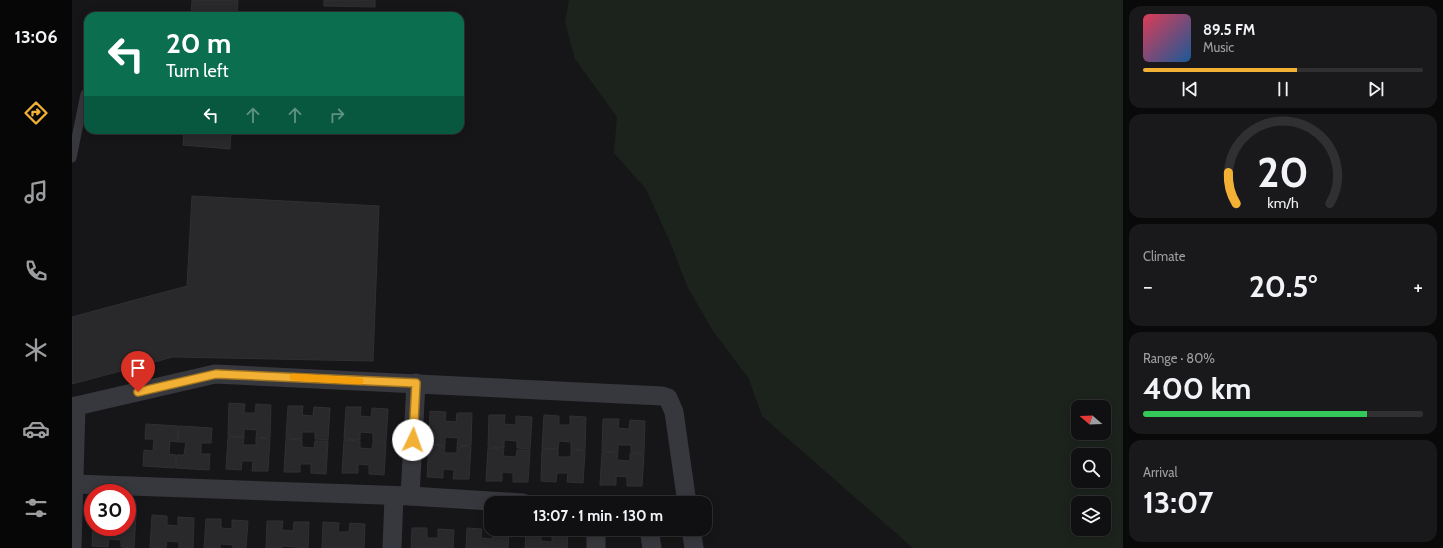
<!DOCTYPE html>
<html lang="en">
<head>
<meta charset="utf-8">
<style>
	body { margin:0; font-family:Cabin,sans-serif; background:#19191b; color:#f1f3f6; height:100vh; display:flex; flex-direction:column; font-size:15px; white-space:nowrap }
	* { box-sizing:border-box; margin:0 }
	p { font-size:13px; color:#9c9d9f }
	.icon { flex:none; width:22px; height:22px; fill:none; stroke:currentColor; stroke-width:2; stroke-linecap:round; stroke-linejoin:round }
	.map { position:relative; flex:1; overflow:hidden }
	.side { display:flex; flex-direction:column; gap:6px; padding:6px; background:#09090a; width:320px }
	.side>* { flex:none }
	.guide { position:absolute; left:12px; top:12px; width:380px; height:122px; border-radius:12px; box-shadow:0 2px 10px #0003,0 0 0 1px #303032; background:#0b6e4f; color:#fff; overflow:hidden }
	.needle { width:26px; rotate:289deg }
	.controls { position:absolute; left:999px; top:400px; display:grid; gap:8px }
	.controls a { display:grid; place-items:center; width:40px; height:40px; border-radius:8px; background:#101012; box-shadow:0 2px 10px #0003,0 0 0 1px #303032; font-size:20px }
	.speed { position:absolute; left:12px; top:484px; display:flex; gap:8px; font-size:20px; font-weight:700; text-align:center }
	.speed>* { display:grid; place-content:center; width:52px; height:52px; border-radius:50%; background:#101012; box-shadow:0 2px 10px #0003,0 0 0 1px #303032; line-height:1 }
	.speed .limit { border:6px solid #d22; background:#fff; color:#111 }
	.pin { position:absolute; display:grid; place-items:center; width:34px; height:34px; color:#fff; margin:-41px -17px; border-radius:50% 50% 50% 0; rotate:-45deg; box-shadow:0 0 4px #0007 }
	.pin .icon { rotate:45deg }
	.me { position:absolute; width:44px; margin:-22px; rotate:3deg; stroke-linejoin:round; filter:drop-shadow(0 0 3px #0008) }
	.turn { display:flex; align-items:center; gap:14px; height:84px; padding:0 16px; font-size:18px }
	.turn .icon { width:52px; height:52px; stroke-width:2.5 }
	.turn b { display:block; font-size:28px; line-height:34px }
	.lanes { display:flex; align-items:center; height:38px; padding:0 16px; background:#0003; justify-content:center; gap:20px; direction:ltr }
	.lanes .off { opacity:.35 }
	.big { font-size:30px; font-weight:700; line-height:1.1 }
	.side .card { flex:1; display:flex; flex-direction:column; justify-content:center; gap:6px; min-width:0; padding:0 14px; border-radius:12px; background:#19191b }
	.side .dial { align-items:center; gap:0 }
	.dial svg { height:104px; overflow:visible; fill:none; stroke:#303032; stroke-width:7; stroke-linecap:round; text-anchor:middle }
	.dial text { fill:#f1f3f6; stroke:none }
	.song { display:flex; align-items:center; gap:12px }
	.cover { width:48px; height:48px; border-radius:6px; background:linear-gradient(135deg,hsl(350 70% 55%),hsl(210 70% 35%)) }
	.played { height:4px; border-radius:2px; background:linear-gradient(90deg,#f2b134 55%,#303032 55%) }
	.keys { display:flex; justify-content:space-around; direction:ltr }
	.heat { display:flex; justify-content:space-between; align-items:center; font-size:22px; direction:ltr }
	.charge { height:6px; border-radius:3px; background:linear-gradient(90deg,#34c759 80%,#303032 0) }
	.trip { position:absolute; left:412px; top:496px; width:228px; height:40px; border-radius:12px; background:#101012; box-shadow:0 2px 10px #0003,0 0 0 1px #303032; font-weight:700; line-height:40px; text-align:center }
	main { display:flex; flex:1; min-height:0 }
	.menu { display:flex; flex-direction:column; width:72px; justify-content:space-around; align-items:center; background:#060607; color:#9c9d9f }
	.menu .icon { width:28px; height:28px }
	.menu .current { color:#f2b134 }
	.menu b { font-size:18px; color:#f1f3f6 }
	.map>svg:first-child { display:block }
	.green { fill:#1c231d; fill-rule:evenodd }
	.building { fill:#29292c; stroke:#303034 }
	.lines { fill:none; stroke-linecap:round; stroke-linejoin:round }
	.lane { stroke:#37383d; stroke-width:9 }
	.street { stroke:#37383d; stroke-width:19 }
	.route-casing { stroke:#9d7322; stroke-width:10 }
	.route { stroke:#f2b134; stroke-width:7 }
	.slow { stroke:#f59e0b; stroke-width:7 }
</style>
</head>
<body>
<main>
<nav class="menu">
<b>13:06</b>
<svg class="icon current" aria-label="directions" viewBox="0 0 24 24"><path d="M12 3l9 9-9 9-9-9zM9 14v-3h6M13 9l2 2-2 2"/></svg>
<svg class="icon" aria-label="music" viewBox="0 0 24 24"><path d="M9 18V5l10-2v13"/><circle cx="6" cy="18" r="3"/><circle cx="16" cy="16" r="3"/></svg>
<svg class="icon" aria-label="phone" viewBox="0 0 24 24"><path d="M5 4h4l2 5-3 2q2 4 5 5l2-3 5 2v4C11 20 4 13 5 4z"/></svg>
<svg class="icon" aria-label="climate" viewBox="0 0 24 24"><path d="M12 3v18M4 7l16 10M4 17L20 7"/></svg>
<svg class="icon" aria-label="car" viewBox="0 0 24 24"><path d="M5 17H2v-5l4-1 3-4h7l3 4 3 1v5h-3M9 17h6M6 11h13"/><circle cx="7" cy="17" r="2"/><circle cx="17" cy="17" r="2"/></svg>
<svg class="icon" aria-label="filters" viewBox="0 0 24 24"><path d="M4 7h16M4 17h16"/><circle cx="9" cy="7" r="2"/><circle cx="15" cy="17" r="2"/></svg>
</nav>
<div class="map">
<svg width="1051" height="548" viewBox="0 0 1051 548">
	<rect width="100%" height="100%" fill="#161618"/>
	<path class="green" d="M 497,0 L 1051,0 L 1051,548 L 841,548 L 690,416 L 677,379 L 641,331 L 616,288 L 598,242 L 574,189 L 542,153 L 545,117 L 503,59 L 493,22 ZM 1006,407 L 1032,407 L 1032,433 L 1006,433 ZM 1006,455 L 1032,455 L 1032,481 L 1006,481 ZM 1006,503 L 1032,503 L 1032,529 L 1006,529 Z"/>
	<g class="building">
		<path d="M 120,0 L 166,0 L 165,16 L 119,16 Z"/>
		<path d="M 252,0 L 303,0 L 303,7 L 252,6 Z"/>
		<path d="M 112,130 L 159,130 L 158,149 L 111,145 Z"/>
		<path d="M 120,196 L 307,206 L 301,361 L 101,357 L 0,384 L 0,317 L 115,286 Z"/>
		<path d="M 157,403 L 173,404 L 172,413 L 183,413 L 184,404 L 199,405 L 198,438 L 184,437 L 185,430 L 172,429 L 172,437 L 156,436 Z"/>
		<path d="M 216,406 L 231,406 L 230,415 L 241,416 L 242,407 L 258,408 L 256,440 L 243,439 L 243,432 L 230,432 L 230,439 L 214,438 Z"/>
		<path d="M 274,407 L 289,407 L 288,416 L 299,417 L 300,408 L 316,409 L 314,441 L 301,441 L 301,433 L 288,432 L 288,440 L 272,439 Z"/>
		<path d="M 358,411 L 374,412 L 373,421 L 384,422 L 385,413 L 400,413 L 399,446 L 385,445 L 386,438 L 373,437 L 373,445 L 357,444 Z"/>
		<path d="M 417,415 L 433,415 L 432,424 L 444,425 L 444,416 L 460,417 L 458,449 L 445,448 L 445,441 L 432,440 L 432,448 L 416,447 Z"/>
		<path d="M 472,415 L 487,416 L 487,425 L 498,425 L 498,416 L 514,417 L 513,450 L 499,449 L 499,442 L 487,441 L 486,449 L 470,448 Z"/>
		<path d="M 531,419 L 547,419 L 546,428 L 557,429 L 558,420 L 573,421 L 572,453 L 559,452 L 559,445 L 546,445 L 546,452 L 530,451 Z"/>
		<path d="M 74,424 L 106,426 L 105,442 L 98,441 L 97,454 L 104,455 L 103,468 L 71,466 L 72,450 L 81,451 L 82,439 L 73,439 Z"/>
		<path d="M 107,426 L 140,428 L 139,443 L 129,443 L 129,454 L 138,454 L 137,470 L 104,468 L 105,455 L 112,455 L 114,442 L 106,442 Z"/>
		<path d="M 156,437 L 172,437 L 171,445 L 184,445 L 184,438 L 198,439 L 196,471 L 180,471 L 181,461 L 170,461 L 169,470 L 154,469 Z"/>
		<path d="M 214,439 L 230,440 L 230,447 L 242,448 L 243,441 L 256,441 L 254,474 L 239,473 L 239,464 L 228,464 L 228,472 L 212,472 Z"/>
		<path d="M 272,440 L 288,441 L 288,448 L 300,449 L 301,442 L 314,442 L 312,475 L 297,474 L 297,465 L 286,464 L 286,473 L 270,473 Z"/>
		<path d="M 357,445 L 373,446 L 372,453 L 385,453 L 385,446 L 399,447 L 397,479 L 381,479 L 382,470 L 371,469 L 371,478 L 355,477 Z"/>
		<path d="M 416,448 L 432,449 L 431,456 L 444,457 L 445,450 L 458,450 L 456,482 L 441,482 L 441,473 L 430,472 L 430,481 L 414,481 Z"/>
		<path d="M 470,449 L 486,449 L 486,457 L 499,457 L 499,450 L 513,451 L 511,483 L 495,482 L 496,473 L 485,473 L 484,482 L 469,481 Z"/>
		<path d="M 530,452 L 546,453 L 545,460 L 558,461 L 558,453 L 572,454 L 570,486 L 555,486 L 555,477 L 544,476 L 544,485 L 528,485 Z"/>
		<path d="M 55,515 L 64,515 L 62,548 L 49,547 L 49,540 L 37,539 L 36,547 L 20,546 L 21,527 L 55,527 Z"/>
		<path d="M 80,515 L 95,516 L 95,525 L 106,526 L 106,517 L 122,518 L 121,548 L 107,548 L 107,542 L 95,541 L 94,548 L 78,548 Z"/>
		<path d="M 134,519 L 149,519 L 149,528 L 160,529 L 160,520 L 176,521 L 174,548 L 161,548 L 161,545 L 148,544 L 148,548 L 132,548 Z"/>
		<path d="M 195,521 L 211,521 L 210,530 L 221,531 L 222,522 L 237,522 L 236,548 L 210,546 L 210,548 L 194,548 Z"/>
		<path d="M 251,522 L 267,523 L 266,532 L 277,532 L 278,523 L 293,524 L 292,548 L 250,548 Z"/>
		<path d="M 340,528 L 355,528 L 355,538 L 366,538 L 366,529 L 382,530 L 381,548 L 339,548 Z"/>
		<path d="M 395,528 L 410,529 L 409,538 L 420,539 L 421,530 L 437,530 L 436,548 L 394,548 Z"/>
		<path d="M 454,532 L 469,532 L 469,541 L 480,542 L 480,533 L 496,534 L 495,548 L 453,548 Z"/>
	</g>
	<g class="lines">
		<path class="lane" d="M 0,158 L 13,94"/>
		<g class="street">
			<path d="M 0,407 L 143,374 L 590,396 L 596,398 L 602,412 L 615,503"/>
			<path d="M 3,484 L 338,496 L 451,503"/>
			<path d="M 338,496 L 344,383"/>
			<path d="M 577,529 L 580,548"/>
			<path d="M 619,529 L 622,548"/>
			<path d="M 0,548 L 4,406"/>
			<path d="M 320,548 L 322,496"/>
			<path d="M 524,548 L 524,529"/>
		</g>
	</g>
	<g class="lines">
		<defs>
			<path id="route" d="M 66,392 L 144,374 L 344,383 L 341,440"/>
		</defs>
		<use href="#route" class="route-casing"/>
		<use href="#route" class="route"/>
		<path class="slow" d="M 221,377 L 288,381"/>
	</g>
</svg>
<div class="controls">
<a><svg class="needle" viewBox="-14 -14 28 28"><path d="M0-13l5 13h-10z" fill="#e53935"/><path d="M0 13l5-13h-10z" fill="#9c9d9f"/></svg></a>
<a><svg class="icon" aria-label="search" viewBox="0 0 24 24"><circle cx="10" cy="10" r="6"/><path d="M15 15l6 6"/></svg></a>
<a><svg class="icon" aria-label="layers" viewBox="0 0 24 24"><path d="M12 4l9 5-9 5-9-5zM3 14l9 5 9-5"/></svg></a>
</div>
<div class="speed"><div class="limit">30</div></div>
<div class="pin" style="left:66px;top:392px;background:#d93025"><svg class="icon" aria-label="arrive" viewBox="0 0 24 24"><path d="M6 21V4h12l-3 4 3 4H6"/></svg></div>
<svg class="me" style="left:341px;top:440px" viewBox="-20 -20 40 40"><circle r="19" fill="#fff"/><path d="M0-13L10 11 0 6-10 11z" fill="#f2b134"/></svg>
<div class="trip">13:07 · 1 min · 130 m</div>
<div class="guide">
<div class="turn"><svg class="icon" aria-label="left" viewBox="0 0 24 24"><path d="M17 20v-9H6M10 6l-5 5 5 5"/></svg><div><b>20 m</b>Turn left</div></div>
<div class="lanes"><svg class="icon" aria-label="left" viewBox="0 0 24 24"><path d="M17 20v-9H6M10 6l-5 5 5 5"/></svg><svg class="icon off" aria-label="ahead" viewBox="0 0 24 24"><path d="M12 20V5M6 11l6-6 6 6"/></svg><svg class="icon off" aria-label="ahead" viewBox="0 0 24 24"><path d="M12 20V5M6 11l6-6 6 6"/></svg><svg class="icon off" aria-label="right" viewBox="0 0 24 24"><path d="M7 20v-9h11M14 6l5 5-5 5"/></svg></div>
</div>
</div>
<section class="side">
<div class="card">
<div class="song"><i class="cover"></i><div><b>89.5 FM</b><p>Music</p></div></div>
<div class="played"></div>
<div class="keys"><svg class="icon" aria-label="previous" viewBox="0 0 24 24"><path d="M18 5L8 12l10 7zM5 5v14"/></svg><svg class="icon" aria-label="pause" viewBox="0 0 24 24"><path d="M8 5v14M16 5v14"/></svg><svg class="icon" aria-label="next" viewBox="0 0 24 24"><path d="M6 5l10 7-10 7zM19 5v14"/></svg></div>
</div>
<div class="card dial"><svg viewBox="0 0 100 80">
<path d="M14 69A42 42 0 1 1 86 69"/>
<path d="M14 69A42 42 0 0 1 8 45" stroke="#f2b134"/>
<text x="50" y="56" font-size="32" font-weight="700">20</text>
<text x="50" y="72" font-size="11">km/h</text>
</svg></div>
<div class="card"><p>Climate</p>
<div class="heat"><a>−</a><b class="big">20.5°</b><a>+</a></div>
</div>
<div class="card"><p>Range · 80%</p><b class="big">400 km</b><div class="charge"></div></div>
<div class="card"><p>Arrival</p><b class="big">13:07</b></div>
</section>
</main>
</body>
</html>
